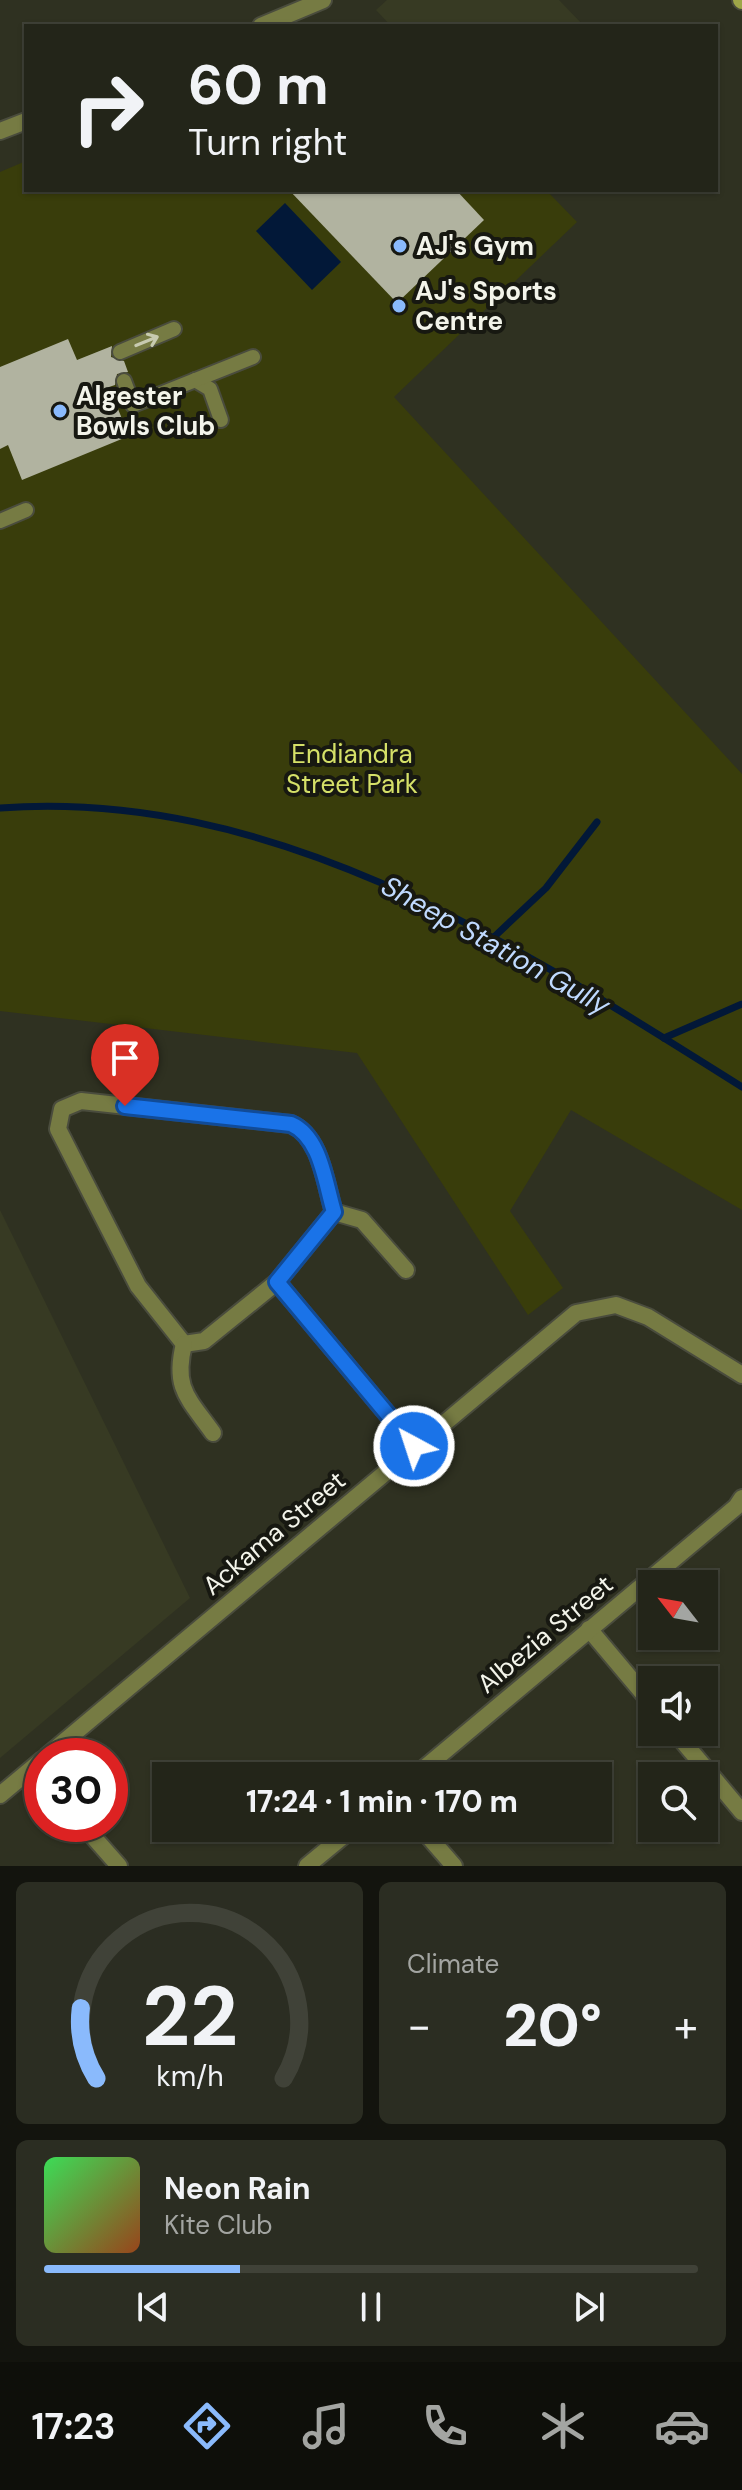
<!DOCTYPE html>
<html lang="en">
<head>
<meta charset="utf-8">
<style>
	body { margin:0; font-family:"DM Sans",sans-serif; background:#2b2d22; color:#f1f3f6; height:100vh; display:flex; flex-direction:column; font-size:30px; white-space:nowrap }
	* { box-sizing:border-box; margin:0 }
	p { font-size:26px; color:#a3a5a2 }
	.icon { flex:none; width:44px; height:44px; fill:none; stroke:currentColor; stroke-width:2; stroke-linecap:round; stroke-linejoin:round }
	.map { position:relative; height:1866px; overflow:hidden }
	.panel { display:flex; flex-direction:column; gap:16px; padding:16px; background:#13140e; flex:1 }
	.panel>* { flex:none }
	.banner { position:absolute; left:24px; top:24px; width:694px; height:168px; border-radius:0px; box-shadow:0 2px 6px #0004,0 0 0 2px #404238; background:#232519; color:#f1f3f6; overflow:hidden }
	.needle { width:52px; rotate:301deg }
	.tools { position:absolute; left:638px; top:1570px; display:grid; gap:16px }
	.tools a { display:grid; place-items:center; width:80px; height:80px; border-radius:0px; background:#232519; box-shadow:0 2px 6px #0004,0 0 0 2px #404238; font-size:40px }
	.speed { position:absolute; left:24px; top:1738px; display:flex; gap:16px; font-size:40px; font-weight:700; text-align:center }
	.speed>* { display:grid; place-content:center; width:104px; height:104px; border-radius:50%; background:#232519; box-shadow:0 2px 6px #0004,0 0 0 2px #404238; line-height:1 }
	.speed .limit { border:12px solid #d22; background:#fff; color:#111 }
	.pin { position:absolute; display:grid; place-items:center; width:68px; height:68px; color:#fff; margin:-82px -34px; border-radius:50% 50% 50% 0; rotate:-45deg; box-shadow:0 0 8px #0007 }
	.pin .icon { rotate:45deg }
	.me { position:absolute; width:88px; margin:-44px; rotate:320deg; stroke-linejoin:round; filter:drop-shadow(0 0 6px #0008) }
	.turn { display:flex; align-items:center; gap:28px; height:168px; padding:0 32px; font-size:36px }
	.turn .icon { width:104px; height:104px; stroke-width:2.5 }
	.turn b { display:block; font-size:56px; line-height:68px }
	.big { font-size:60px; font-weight:800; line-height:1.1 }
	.panel .widget { flex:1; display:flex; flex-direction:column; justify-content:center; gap:12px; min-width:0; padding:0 28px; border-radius:12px; background:#2b2d22 }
	.panel .dial { align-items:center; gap:0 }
	.dial svg { height:208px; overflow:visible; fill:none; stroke:#404238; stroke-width:7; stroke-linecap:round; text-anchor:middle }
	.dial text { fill:#f1f3f6; stroke:none }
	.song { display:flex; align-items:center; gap:24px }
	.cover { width:96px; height:96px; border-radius:12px; background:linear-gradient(135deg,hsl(130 70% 55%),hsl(20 70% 35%)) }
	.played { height:8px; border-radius:4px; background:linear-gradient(90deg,#8abafc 30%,#404238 30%) }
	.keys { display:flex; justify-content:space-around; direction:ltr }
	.heat { display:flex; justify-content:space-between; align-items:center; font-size:44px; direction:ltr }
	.panel .tiles { flex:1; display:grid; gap:16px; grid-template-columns:1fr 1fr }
	.widget:last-child { grid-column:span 2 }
	.trip { position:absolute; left:152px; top:1762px; width:460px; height:80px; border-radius:0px; background:#232519; box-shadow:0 2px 6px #0004,0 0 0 2px #404238; font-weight:800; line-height:80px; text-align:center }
	.tab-bar { display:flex; height:128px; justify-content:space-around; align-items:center; background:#0e0f0a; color:#a3a5a2 }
	.tab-bar .icon { width:56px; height:56px }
	.tab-bar .on { color:#8abafc }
	.tab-bar b { font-size:36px; color:#f1f3f6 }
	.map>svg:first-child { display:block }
	.built { fill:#373a23 }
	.green { fill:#393d0b }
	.water { fill:#021838 }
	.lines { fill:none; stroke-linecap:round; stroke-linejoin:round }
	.stream { stroke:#021838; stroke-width:7 }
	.building { fill:#b1b3a0 }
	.service-casing { stroke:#4a4c3d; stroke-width:18 }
	.minor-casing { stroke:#4a4c3d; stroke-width:20 }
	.tertiary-casing { stroke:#4a4c3d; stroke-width:20 }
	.secondary-casing { stroke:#4a4c3d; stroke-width:20 }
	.service { stroke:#767b43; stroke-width:14 }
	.minor { stroke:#767b43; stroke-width:16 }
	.tertiary { stroke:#767b43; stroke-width:16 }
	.secondary { stroke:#9ea648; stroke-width:16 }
	.oneway { stroke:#c7cab0 }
	.route-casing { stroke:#114b97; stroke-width:20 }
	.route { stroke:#1a73e8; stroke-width:14 }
	.poi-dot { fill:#8abafc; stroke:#171811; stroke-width:3 }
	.labels { text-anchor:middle; stroke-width:8; stroke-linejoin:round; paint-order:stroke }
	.poi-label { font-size:26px; font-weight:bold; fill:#f3f4ea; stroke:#171811; text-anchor:start }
	.park-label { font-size:26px; fill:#d5e068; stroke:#171811 }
	.street-label { font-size:26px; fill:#f3f4ea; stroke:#171811 }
	.water-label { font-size:28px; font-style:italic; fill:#c0daff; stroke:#171811 }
</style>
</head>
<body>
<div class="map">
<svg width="742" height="1866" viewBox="0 0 742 1866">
	<rect width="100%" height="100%" fill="#2f3121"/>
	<g class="built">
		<path d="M 387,0 L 559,0 L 584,26 L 391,26 L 376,10 Z"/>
		<path d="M 0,1210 L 190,1598 L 0,1758 Z"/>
	</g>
	<path class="green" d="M 26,161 L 26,190 L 546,190 L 577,222 L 394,397 L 742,774 L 742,1210 L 571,1110 L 510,1211 L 563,1288 L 528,1315 L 357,1053 L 0,1011 L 0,172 Z"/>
	<path class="water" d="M 285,203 L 341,262 L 312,290 L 256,231 Z"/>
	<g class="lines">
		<g class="stream">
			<path d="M 0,808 C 276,788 518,946 742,1087"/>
			<path d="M 494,937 L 546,888 L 597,822"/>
			<path d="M 664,1038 L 742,1004"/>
		</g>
	</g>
	<g class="building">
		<path d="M 289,190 L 456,190 L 484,220 L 397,303 Z"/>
		<path d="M 68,339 L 77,360 L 112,346 L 111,357 L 124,361 L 128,372 L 117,374 L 115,385 L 109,387 L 129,436 L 22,480 L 8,445 L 0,449 L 0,367 Z"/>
	</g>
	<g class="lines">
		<defs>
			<g id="service">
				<path d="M 120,352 L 174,329"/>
				<path d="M 195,380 L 210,389 L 221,420"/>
				<path d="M 124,381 L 133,405 L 253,357"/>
				<path d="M 0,521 L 26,510"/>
			</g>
			<g id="minor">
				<path d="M 334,1212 L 362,1220 L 406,1270"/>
				<path d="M 277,1282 L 204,1341 L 184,1344 L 138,1286 L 58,1129 L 62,1109 L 81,1101 L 291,1124 C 321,1137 325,1183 334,1212 L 277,1282 L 414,1446"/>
				<path d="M 184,1344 C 173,1388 188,1398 213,1433"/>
				<path d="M 589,1629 L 652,1704"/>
				<path d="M 675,1732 L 742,1812"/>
				<path d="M 47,1756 L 576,1313 L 616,1305 L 648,1317 L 742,1375"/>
				<path d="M 415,1776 L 736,1507 L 742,1498"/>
				<path d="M 0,1795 L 42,1760"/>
				<path d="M 82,1824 L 119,1866"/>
				<path d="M 421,1828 L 454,1866"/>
				<path d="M 307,1866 L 353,1828"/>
			</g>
			<g id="tertiary">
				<path d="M 261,26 L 323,0"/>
				<path d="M 0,131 L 26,121"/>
			</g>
			<path id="secondary" d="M 741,0 L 742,1"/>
		</defs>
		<use href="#service" class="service-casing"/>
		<use href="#minor" class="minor-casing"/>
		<use href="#tertiary" class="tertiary-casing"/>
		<use href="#secondary" class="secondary-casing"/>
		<use href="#service" class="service"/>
		<use href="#minor" class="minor"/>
		<use href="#tertiary" class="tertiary"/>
		<use href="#secondary" class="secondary"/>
	</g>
	<defs><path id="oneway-shaft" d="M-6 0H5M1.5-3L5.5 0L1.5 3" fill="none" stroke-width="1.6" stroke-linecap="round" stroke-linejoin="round" transform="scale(2)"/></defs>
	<use class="oneway" href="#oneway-shaft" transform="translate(147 341) rotate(-22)"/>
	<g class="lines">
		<defs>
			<path id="route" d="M 125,1106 L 291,1124 C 321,1137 325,1183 334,1212 L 277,1282 L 414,1446"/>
		</defs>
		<use href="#route" class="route-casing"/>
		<use href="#route" class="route"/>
	</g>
	<g class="poi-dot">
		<circle cx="400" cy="246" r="8"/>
		<circle cx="399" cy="306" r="8"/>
		<circle cx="60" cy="411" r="8"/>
	</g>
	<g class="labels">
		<g class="poi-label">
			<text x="416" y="255">AJ's Gym</text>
			<text x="415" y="300">AJ's Sports<tspan x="415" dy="30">Centre</tspan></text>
			<text x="76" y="405">Algester<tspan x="76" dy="30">Bowls Club</tspan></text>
		</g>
		<g class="park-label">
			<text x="352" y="763">Endiandra<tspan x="352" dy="30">Street Park</tspan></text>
		</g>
		<g class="street-label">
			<text transform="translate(274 1533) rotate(-40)" y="9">Ackama Street</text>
			<text transform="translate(545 1634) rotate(-40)" y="9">Albezia Street</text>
		</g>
		<g class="water-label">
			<text transform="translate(496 945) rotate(29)" y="10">Sheep Station Gully</text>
		</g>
	</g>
</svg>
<div class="tools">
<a><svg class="needle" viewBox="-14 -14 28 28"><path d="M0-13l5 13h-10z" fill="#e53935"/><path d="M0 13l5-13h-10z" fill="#a3a5a2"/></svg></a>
<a><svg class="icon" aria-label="sound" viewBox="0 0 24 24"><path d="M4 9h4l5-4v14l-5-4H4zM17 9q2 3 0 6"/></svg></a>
<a><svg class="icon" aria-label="search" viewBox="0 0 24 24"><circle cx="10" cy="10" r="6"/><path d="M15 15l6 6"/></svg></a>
</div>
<div class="speed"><div class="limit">30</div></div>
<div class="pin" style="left:125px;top:1106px;background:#d93025"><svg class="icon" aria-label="arrive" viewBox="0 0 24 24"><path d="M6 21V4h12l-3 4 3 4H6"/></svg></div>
<svg class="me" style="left:414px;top:1446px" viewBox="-20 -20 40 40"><circle r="17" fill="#1a73e8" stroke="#fff" stroke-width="3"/><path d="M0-11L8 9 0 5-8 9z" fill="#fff"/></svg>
<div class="trip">17:24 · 1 min · 170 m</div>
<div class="banner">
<div class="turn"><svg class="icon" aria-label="right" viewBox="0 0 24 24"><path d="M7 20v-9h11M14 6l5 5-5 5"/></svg><div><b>60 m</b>Turn right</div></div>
</div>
</div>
<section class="panel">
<div class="tiles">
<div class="widget dial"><svg viewBox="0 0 100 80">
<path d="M14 69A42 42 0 1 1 86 69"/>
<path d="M14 69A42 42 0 0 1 8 42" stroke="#8abafc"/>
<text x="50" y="56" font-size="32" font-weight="700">22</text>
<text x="50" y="72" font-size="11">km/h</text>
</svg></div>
<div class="widget"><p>Climate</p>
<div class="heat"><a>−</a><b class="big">20°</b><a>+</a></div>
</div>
<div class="widget">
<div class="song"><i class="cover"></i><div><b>Neon Rain</b><p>Kite Club</p></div></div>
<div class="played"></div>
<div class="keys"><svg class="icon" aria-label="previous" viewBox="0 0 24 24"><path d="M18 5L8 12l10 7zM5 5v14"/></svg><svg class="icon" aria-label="pause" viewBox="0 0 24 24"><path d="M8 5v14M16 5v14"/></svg><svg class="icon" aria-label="next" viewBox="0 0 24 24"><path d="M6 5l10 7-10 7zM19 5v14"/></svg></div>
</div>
</div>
</section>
<nav class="tab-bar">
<b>17:23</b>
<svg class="icon on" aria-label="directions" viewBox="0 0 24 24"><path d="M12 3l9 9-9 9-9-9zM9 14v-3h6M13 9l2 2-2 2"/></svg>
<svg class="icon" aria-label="music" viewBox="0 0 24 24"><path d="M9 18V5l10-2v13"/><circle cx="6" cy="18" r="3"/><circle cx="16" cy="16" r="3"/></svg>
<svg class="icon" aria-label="phone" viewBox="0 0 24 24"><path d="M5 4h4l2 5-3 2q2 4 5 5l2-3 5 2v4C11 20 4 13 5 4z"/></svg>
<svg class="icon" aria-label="climate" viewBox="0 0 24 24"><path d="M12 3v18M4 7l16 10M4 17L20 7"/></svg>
<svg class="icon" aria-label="car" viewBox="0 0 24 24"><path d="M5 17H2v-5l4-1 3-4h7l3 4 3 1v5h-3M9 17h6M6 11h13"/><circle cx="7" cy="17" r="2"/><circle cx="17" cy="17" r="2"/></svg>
</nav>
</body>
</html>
